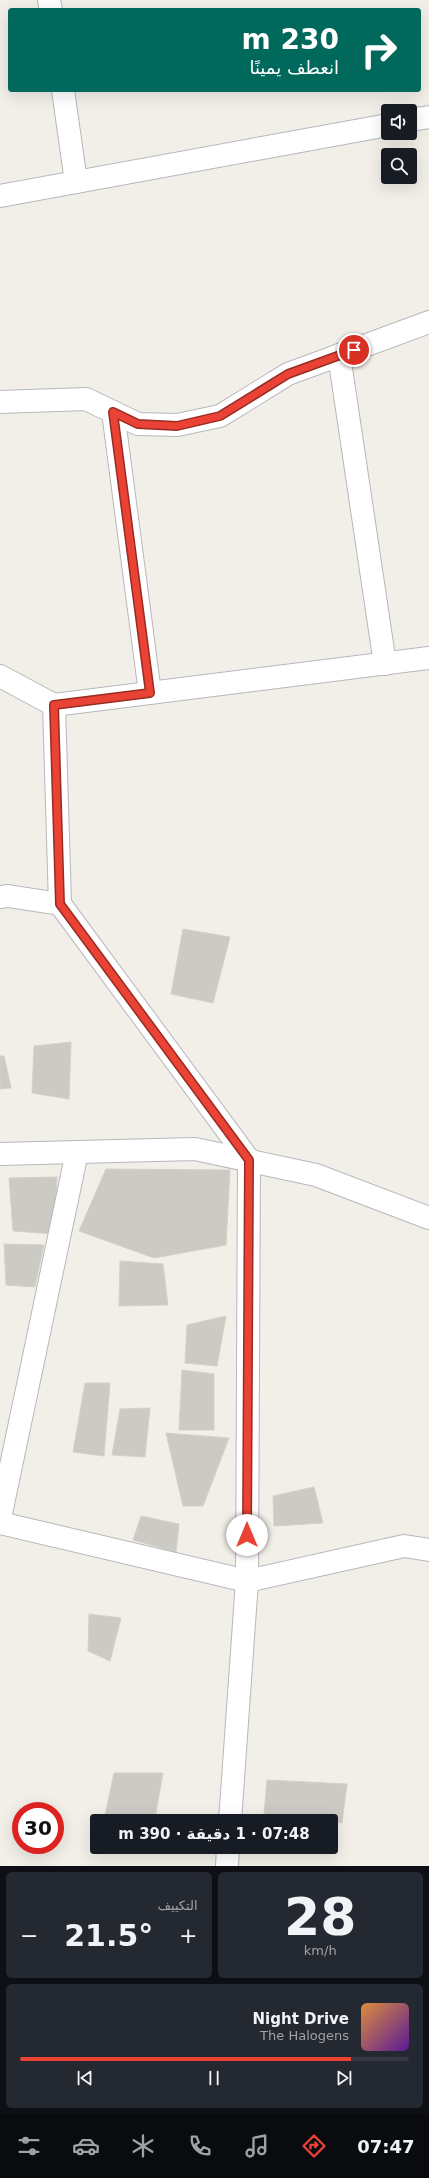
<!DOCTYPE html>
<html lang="ar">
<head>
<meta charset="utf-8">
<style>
	body { margin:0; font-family:"DejaVu Sans","Noto Sans Arabic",sans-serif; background:#242831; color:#f1f3f6; direction:rtl; height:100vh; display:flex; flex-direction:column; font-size:15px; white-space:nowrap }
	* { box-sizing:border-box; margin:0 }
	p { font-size:13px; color:#9ea1a6 }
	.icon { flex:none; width:22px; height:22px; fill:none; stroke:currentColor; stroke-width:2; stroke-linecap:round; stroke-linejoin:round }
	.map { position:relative; height:1866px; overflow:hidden; direction:ltr }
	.details { display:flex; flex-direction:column; gap:6px; padding:6px; background:#0d0f14; flex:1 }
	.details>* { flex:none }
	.top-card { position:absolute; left:8px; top:8px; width:413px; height:84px; border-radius:4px; box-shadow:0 4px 16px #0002; direction:rtl; background:#00695c; color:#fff; overflow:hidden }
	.controls { position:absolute; left:381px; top:104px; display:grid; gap:8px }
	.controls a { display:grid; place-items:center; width:36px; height:36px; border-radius:4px; background:#171b24; box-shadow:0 4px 16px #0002; font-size:20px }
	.speed { position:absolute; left:12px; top:1802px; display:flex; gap:8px; font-size:20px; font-weight:700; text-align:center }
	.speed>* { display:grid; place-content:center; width:52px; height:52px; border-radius:50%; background:#171b24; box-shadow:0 4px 16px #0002; line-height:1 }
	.speed .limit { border:6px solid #d22; background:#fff; color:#111 }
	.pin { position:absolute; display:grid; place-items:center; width:34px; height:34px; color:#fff; margin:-17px; border:2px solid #fff; border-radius:50%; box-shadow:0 1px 4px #0007 }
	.me { position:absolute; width:44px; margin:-22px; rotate:0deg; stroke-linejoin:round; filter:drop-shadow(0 0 3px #0008) }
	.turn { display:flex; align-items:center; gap:14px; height:84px; padding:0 16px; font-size:18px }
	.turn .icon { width:52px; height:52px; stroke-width:2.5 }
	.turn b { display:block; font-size:28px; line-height:34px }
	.big { font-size:30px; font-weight:700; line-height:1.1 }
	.details .card { flex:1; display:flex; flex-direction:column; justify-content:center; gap:6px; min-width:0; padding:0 14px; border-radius:6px; background:#242831 }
	.details .dial { align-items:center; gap:0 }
	.dial b { font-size:52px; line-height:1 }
	.song { display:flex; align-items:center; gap:12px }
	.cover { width:48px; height:48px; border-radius:6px; background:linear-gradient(135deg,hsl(30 70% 55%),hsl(270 70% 35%)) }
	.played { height:4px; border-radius:2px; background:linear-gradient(90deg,#ea4335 85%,#363941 85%) }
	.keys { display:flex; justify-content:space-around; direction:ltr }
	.heat { display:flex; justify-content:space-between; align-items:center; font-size:22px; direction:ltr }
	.details .tiles { flex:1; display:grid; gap:6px; grid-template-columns:1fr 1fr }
	.card:last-child { grid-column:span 2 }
	.trip { position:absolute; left:90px; top:1814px; width:248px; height:40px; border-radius:4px; background:#171b24; box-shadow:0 4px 16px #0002; font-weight:700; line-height:40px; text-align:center; direction:rtl }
	.tab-bar { display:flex; height:64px; justify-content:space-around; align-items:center; background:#090b0e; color:#9ea1a6 }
	.tab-bar .icon { width:28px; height:28px }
	.tab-bar .current { color:#ea4335 }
	.tab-bar b { font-size:18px; color:#f1f3f6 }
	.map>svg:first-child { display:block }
	.building { fill:#cccac5; stroke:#d6d1c6 }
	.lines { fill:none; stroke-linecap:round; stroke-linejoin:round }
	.minor-casing { stroke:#b5b8bc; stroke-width:24 }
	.minor { stroke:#fff; stroke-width:22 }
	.route-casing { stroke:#982c22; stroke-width:10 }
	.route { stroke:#ea4335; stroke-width:7 }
</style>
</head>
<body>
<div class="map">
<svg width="429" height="1866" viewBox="0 0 429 1866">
	<rect width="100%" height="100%" fill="#f1efe8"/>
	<g class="building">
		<path d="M 183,929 L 230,937 L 213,1003 L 171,994 Z"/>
		<path d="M 71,1042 L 69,1099 L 32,1093 L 34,1046 Z"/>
		<path d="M 0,1056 L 4,1056 L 11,1088 L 0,1089 Z"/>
		<path d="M 106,1169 L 230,1170 L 226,1245 L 154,1258 L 79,1231 Z"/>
		<path d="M 57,1177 L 54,1234 L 13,1231 L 9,1178 Z"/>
		<path d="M 4,1244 L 44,1245 L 35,1287 L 6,1285 Z"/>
		<path d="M 120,1261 L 163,1264 L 168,1305 L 119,1306 Z"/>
		<path d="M 226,1316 L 217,1366 L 185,1363 L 187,1325 Z"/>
		<path d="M 182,1370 L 214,1374 L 214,1430 L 179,1430 Z"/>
		<path d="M 85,1383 L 110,1383 L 104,1456 L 73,1452 Z"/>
		<path d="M 150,1408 L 145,1457 L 112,1455 L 120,1409 Z"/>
		<path d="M 166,1433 L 229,1438 L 203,1506 L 183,1506 Z"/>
		<path d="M 314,1487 L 323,1523 L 274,1526 L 273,1496 Z"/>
		<path d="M 141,1516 L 179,1524 L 176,1552 L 133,1540 Z"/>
		<path d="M 89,1614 L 121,1618 L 110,1661 L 88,1651 Z"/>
		<path d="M 114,1773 L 163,1773 L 155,1818 L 105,1815 Z"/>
		<path d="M 267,1780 L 347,1784 L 342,1823 L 264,1815 Z"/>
	</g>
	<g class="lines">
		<defs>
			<g id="minor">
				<path d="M 49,0 L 51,10"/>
				<path d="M 63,90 L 76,182"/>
				<path d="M 410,120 L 429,117"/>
				<path d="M 0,196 L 388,125"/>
				<path d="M 339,355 L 385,664"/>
				<path d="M 0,402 L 86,399 L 138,424 L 177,425 L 220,416 L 288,374 L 429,322"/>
				<path d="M 113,412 L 150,693"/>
				<path d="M 0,676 L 54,705 L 60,904"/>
				<path d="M 54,705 L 429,658"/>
				<path d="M 0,897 L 8,896 L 60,904 L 249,1160 L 247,1581 L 230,1821"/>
				<path d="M 0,1154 L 195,1149 L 316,1175 L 429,1218"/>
				<path d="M 0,1518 L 77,1152"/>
				<path d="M 0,1523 L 247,1581 L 404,1546 L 429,1550"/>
				<path d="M 227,1866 L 228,1847"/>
			</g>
		</defs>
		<use href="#minor" class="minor-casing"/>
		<use href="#minor" class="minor"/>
	</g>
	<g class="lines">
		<defs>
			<path id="route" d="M 247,1535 L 249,1160 L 60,904 L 54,705 L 150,693 L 113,412 L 138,424 L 177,426 L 220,416 L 288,374 L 354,350"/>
		</defs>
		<use href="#route" class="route-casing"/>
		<use href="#route" class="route"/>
	</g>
</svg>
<div class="controls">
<a><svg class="icon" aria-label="sound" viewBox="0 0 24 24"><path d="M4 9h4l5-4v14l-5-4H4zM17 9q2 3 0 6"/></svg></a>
<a><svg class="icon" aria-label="search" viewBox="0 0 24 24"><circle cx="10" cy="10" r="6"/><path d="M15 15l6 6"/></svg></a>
</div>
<div class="speed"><div class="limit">30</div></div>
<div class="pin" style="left:354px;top:350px;background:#d93025"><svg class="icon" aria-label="arrive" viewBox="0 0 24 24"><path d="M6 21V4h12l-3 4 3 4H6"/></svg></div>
<svg class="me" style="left:247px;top:1535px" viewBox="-20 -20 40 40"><circle r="19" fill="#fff"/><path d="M0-13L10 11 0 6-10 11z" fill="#ea4335"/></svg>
<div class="trip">07:48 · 1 دقيقة · 390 m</div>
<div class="top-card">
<div class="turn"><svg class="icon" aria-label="right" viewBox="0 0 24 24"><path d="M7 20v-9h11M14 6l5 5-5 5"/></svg><div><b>230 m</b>انعطف يمينًا</div></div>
</div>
</div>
<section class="details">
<div class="tiles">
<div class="card dial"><b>28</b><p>km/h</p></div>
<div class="card"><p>التكييف</p>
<div class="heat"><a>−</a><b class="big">21.5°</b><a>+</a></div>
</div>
<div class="card">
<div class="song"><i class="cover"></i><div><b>Night Drive</b><p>The Halogens</p></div></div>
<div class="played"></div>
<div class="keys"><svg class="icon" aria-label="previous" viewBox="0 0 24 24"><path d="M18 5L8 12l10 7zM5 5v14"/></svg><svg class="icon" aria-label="pause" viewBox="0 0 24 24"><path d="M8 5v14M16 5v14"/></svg><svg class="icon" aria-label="next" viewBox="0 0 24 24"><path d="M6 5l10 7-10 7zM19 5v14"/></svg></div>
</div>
</div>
</section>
<nav class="tab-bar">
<b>07:47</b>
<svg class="icon current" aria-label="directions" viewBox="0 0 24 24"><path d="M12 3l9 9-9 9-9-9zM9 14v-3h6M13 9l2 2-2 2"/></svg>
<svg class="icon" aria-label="music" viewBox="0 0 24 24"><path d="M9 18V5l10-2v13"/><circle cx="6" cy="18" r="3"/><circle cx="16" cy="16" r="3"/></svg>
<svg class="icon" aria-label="phone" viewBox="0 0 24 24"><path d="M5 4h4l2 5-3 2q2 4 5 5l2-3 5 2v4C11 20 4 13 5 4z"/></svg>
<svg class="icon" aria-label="climate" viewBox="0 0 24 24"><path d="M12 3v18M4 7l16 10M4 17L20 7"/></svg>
<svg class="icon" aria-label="car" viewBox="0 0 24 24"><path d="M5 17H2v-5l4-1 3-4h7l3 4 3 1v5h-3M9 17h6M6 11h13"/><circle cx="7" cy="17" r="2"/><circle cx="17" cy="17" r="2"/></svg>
<svg class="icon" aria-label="filters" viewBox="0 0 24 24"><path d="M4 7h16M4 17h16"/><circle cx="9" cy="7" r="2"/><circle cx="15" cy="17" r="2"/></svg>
</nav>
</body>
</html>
